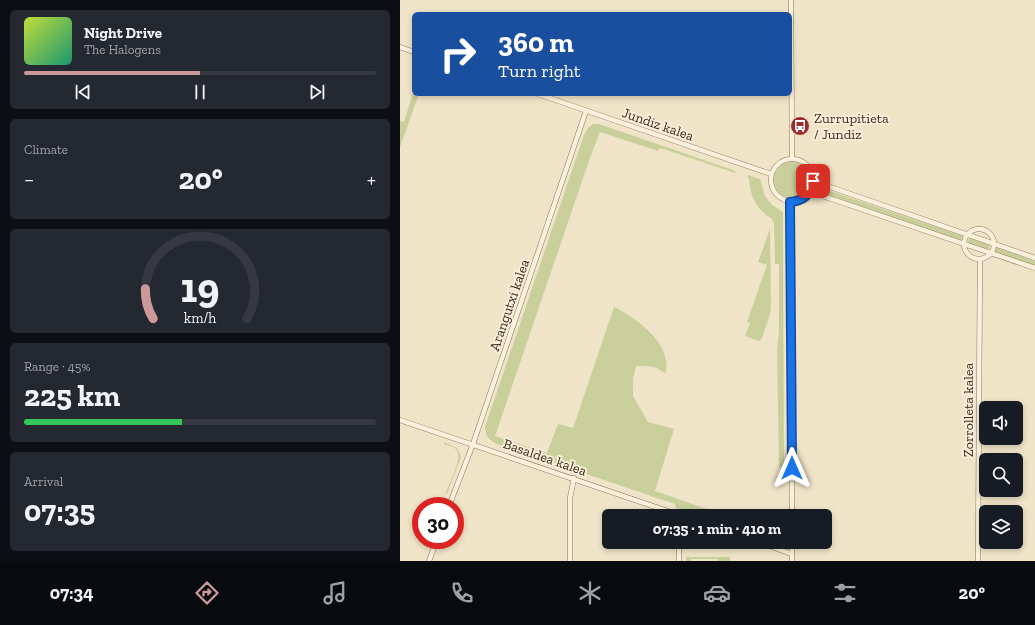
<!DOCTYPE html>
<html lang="en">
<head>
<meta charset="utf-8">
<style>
	body { margin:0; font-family:"Zilla Slab",serif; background:#242831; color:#f1f3f6; height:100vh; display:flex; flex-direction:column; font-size:15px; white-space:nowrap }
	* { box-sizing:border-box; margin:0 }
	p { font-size:13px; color:#9ea1a6 }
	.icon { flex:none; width:22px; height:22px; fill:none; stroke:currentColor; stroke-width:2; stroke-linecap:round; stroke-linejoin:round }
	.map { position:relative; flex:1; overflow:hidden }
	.sheet { display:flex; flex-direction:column; gap:10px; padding:10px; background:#0d0f14; width:400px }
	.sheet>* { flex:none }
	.hud { position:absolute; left:12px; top:12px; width:380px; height:84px; border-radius:6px; box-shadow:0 2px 6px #0003; background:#1a4fa0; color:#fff; overflow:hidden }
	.fabs { position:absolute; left:579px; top:401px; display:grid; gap:8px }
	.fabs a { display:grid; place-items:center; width:44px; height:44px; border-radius:6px; background:#171b24; box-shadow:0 2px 6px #0003; font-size:20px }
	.speed { position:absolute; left:12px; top:497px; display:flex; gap:8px; font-size:20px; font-weight:700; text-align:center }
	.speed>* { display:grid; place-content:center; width:52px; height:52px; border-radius:50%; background:#171b24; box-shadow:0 2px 6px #0003; line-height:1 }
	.speed .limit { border:6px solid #d22; background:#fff; color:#111 }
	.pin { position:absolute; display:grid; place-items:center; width:34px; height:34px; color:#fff; margin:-17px; border-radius:8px; box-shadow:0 2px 6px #0006 }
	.me { position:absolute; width:44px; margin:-22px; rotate:0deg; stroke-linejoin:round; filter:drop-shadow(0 0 3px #0008) }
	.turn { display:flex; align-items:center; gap:14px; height:84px; padding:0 20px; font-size:18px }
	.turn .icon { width:52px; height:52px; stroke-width:2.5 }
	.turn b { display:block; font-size:28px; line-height:34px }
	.big { font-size:30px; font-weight:700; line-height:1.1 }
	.sheet .tile { flex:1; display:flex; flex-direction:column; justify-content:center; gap:6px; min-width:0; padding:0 14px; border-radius:6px; background:#242831 }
	.sheet .dial { align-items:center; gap:0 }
	.dial svg { height:104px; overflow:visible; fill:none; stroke:#363941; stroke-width:7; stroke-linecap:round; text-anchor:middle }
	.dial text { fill:#f1f3f6; stroke:none }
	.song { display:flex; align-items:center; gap:12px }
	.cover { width:48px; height:48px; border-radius:6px; background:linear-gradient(135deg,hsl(70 70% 55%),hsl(160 70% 35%)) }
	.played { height:4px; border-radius:2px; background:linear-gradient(90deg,#cc999b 50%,#363941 50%) }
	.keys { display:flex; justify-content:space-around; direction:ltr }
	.heat { display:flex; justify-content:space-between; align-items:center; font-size:22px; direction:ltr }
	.charge { height:6px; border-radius:3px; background:linear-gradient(90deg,#34c759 45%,#363941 0) }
	.trip { position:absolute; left:202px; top:509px; width:230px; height:40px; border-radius:6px; background:#171b24; box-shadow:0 2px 6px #0003; font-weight:700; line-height:40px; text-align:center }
	.tabs { display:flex; height:64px; justify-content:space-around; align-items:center; background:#090b0e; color:#9ea1a6 }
	.tabs .icon { width:28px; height:28px }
	.tabs .active { color:#cc999b }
	.tabs b { font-size:18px; color:#f1f3f6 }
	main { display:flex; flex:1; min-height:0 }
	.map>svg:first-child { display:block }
	.green { fill:#c9cf9b }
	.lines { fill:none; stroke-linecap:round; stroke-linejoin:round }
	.minor-casing { stroke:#8d765c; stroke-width:5.5 }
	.minor { stroke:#faf1dc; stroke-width:4.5 }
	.route-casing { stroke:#114b97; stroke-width:10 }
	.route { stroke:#1a73e8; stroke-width:7 }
	.labels { text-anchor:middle; stroke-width:4; stroke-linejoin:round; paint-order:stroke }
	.poi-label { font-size:14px; fill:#3d2e20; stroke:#f7eed8; text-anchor:start }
	.street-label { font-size:14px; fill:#3d2e20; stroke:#f7eed8 }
</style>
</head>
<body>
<main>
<section class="sheet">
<div class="tile">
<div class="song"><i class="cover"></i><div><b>Night Drive</b><p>The Halogens</p></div></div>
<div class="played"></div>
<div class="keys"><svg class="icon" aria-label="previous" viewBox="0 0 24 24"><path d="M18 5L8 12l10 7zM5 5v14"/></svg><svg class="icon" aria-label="pause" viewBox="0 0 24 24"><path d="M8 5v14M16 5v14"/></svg><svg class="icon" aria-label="next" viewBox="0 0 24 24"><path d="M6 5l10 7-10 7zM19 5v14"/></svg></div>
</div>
<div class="tile"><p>Climate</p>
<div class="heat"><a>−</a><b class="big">20°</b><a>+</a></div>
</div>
<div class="tile dial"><svg viewBox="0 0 100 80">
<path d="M14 69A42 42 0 1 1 86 69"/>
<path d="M14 69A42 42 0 0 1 8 46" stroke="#cc999b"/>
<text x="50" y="56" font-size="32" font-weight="700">19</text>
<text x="50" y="72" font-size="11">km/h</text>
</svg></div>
<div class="tile"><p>Range · 45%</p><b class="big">225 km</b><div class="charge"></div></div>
<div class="tile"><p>Arrival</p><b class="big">07:35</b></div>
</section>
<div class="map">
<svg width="635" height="561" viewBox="0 0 635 561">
	<rect width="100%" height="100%" fill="#f0e4c8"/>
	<g class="green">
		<path d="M 14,90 L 14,94 L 19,94 L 0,147 L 0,121 L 4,122 Z"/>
		<path d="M 193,124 L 199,124 L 333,170 L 338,174 L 260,148 L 258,151 L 200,132 L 191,155 L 95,436 L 147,453 L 158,424 L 173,428 L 214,307 C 233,316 264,338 266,361 C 267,365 266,369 266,373 C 262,372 260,370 257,368 C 251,366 243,366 236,366 L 233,379 L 233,396 L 248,422 L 274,429 L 255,491 L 327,516 L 300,516 L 276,508 L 275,504 L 97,444 C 89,440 85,436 85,427 L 184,135 L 188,128 Z"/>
		<circle cx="392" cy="180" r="18"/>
		<path d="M 348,175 L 360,179 L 365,196 L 372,205 L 383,212 L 384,465 L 382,468 L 379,467 L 377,349 L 379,332 L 379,264 L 375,264 L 374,224 C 373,217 368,217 364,213 C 353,203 350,192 349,178 L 347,177 Z"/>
		<path d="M 421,188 L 563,236 L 561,241 L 420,193 Z"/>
		<path d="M 370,229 L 371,308 L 370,314 L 362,338 L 360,341 L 359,341 L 345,336 L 350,323 L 347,322 L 367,265 L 358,262 Z"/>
		<path d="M 569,238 L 590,245 L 588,250 L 568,243 Z"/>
		<path d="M 596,247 L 635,261 L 635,266 L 594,252 Z"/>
		<path d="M 44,442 L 57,448 L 61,457 L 47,494 L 46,493 C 49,484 62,459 57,451 C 55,446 48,446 44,444 Z"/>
		<path d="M 286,557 L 330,557 L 330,561 L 318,561 L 318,559 L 291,559 L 291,561 L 286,561 Z"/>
	</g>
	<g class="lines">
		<defs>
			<g id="minor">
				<path d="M 391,0 L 392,159"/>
				<path d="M 0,47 L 14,52"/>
				<path d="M 138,94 L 371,174"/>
				<circle cx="392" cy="180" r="21"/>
				<path d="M 413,181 L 635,258"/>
				<path d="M 409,193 L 417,194 L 635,268"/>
				<path d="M 390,202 L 392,516"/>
				<circle cx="579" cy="244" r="15"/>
				<path d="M 0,420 L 282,516"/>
				<path d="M 49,506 L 73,444 L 186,111"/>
				<path d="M 279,542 L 279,561"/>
				<path d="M 358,542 L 392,554"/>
				<path d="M 392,542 L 392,561"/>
				<path d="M 29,561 L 37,540"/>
				<path d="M 170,561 L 170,498 L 174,478"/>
				<path d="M 578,561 L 580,259"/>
			</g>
		</defs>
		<use href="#minor" class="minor-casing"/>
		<use href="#minor" class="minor"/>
	</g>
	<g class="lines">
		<defs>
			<path id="route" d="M 392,468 L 390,202 C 403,201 411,194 413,181"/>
		</defs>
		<use href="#route" class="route-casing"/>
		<use href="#route" class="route"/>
	</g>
	<defs>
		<symbol id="bus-disc" viewBox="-11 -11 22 22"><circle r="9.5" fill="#9e2a2b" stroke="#f7eed8"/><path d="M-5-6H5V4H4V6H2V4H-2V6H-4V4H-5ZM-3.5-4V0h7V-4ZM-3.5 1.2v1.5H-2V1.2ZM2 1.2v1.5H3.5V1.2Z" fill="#fff"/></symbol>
	</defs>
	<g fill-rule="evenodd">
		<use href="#bus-disc" x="389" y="115" width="22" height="22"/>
	</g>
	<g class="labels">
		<g class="poi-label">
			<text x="414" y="123">Zurrupitieta<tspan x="414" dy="16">/ Jundiz</tspan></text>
		</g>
		<g class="street-label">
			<text transform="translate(258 124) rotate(19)" y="5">Jundiz kalea</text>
			<text transform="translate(109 305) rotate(-71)" y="5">Arangutxi kalea</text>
			<text transform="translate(568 410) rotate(-90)" y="5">Zorrolleta kalea</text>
			<text transform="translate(145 457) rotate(19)" y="5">Basaldea kalea</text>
		</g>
	</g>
</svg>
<div class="fabs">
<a><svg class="icon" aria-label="sound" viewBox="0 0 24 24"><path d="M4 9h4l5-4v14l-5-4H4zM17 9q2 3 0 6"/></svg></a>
<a><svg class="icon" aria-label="search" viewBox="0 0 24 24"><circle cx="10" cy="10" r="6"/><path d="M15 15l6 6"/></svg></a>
<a><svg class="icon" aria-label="layers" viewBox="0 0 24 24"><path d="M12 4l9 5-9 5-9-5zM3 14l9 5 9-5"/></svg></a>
</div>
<div class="speed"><div class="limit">30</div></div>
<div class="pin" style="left:413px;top:181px;background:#d93025"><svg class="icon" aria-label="arrive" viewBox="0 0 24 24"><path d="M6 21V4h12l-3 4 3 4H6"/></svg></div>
<svg class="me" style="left:392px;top:468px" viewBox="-20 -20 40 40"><path d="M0-17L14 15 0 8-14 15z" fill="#1a73e8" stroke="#fff" stroke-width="4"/></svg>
<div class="trip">07:35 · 1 min · 410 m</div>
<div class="hud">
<div class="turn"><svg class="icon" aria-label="right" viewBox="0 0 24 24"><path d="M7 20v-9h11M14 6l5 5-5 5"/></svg><div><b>360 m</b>Turn right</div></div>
</div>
</div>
</main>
<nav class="tabs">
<b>07:34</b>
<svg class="icon active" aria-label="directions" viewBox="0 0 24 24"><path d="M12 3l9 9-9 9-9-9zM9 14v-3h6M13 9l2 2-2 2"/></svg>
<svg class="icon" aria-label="music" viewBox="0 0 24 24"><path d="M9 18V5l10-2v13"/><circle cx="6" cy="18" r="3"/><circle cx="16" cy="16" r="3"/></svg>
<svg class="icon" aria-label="phone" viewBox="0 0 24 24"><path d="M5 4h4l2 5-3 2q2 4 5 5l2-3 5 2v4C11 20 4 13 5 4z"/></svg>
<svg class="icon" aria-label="climate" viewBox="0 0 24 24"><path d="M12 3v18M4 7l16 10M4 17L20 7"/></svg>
<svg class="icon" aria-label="car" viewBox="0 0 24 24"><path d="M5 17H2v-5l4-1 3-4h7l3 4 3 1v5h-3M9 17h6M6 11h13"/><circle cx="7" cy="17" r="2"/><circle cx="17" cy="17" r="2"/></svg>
<svg class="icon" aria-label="filters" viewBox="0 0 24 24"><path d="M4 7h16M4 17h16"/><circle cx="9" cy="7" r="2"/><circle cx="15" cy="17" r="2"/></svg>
<b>20°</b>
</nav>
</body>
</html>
